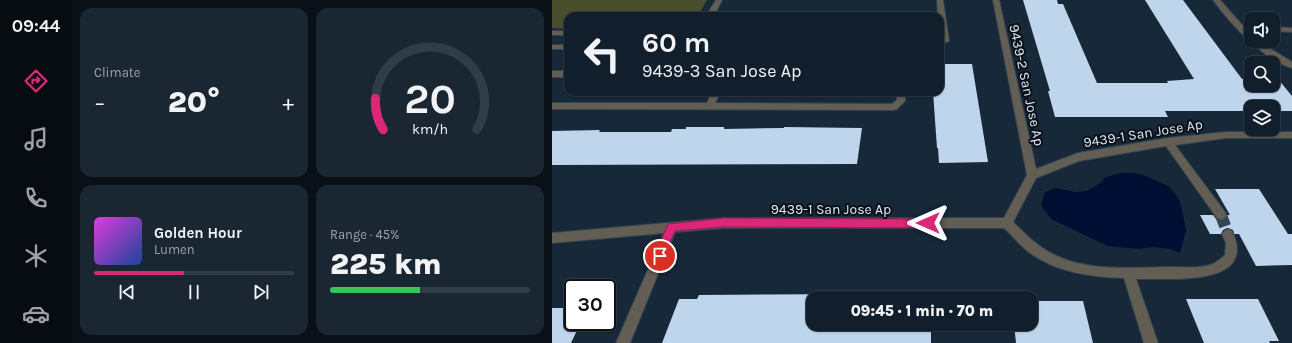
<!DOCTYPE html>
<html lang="en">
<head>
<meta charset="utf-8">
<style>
	body { margin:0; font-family:Karla,sans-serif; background:#1a2733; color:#f1f3f6; height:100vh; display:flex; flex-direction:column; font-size:15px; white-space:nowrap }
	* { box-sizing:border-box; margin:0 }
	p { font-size:13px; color:#9ca2a9 }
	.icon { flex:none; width:22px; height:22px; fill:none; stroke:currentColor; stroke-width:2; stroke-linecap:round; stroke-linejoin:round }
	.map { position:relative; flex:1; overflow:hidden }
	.drawer { display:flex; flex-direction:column; gap:8px; padding:8px; background:#091018; width:480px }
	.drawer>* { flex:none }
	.hud { position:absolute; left:12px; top:12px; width:380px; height:84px; border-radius:12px; box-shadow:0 1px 3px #0004,0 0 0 1px #303c47; background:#111e2b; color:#f1f3f6; overflow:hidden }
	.fabs { position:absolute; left:692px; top:12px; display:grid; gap:8px }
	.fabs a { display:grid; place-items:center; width:36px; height:36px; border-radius:8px; background:#111e2b; box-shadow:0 1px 3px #0004,0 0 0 1px #303c47; font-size:20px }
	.speed { position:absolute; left:12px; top:279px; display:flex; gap:8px; font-size:20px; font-weight:700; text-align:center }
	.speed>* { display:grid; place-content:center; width:52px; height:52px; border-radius:50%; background:#111e2b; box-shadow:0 1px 3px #0004,0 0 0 1px #303c47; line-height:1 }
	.speed .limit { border:2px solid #111; border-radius:6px; background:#fff; color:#111 }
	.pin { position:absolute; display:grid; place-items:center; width:34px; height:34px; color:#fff; margin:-17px; border:2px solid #fff; border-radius:50%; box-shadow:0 1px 4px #0007 }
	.me { position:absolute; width:44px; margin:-22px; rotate:270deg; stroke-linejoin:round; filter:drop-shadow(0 0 3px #0008) }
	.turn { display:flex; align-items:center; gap:14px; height:84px; padding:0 12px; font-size:18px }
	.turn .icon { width:52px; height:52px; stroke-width:2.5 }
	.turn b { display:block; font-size:28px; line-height:34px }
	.big { font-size:30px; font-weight:800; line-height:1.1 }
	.drawer .card { flex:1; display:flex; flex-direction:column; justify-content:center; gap:6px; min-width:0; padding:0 14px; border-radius:12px; background:#1a2733 }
	.drawer .dial { align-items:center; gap:0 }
	.dial svg { height:104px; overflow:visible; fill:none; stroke:#303c47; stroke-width:7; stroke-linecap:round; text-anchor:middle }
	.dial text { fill:#f1f3f6; stroke:none }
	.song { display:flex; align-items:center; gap:12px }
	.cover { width:48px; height:48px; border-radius:6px; background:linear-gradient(135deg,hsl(300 70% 55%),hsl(220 70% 35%)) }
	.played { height:4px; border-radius:2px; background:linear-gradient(90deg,#db2777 45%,#303c47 45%) }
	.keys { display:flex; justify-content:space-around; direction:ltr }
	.heat { display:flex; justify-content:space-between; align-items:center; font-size:22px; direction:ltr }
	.charge { height:6px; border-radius:3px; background:linear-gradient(90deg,#34c759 45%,#303c47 0) }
	.drawer .tiles { flex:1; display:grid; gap:8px; grid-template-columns:repeat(2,1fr) }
	.trip { position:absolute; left:254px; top:291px; width:232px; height:40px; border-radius:12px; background:#111e2b; box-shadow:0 1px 3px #0004,0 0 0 1px #303c47; font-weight:800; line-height:40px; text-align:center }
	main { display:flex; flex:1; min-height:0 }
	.menu { display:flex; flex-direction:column; width:72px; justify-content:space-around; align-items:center; background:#070c11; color:#9ca2a9 }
	.menu .icon { width:28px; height:28px }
	.menu .selected { color:#db2777 }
	.menu b { font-size:18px; color:#f1f3f6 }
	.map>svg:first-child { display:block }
	.green { fill:#484d2b }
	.water { fill:#000e33 }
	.building { fill:#bfd5ec }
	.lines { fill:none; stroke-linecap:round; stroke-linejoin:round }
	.minor-tunnel { stroke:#354555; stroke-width:12; stroke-dasharray:12 6; stroke-linecap:butt }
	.minor-casing { stroke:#334353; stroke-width:2 }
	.minor { fill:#635e53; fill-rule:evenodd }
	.route { fill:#db2777; stroke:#8e194d }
	.labels { text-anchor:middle; stroke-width:4; stroke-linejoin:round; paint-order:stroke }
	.street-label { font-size:14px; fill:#dfeaf6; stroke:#091018 }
</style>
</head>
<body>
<main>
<nav class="menu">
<b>09:44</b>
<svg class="icon selected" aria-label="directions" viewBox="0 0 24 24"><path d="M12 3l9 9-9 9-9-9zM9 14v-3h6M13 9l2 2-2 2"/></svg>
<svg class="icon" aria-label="music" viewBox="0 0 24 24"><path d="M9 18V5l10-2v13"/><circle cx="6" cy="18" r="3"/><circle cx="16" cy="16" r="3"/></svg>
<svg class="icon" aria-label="phone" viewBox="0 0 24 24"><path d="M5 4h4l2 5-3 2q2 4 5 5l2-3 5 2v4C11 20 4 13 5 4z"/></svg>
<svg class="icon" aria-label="climate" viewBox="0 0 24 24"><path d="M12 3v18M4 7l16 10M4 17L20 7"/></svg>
<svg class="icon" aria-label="car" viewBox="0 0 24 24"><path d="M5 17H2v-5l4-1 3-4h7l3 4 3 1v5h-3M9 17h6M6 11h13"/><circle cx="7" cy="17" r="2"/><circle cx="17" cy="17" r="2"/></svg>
</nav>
<section class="drawer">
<div class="tiles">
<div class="card"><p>Climate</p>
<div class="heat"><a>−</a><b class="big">20°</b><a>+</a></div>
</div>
<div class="card dial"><svg viewBox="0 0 100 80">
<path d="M14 69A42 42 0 1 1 86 69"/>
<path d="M14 69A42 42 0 0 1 8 45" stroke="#db2777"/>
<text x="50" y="56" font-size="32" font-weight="700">20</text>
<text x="50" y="72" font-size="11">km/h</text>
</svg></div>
<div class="card">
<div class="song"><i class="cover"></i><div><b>Golden Hour</b><p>Lumen</p></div></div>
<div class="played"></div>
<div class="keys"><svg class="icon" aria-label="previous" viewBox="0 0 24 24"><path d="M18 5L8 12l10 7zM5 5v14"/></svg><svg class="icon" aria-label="pause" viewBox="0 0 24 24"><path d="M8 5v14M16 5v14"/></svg><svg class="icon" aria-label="next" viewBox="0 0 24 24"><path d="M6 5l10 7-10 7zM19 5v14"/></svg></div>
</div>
<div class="card"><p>Range · 45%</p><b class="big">225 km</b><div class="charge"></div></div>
</div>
</section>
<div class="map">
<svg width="740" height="343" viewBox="0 0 740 343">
	<rect width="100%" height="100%" fill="#172839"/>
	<path class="green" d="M 0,0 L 155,0 L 146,16 L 16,16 L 16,29 L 0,28 Z"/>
	<path class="water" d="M 568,173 L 582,173 L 594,176 L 618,187 L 628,201 L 634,230 L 628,253 L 618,249 L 601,247 L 587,249 L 556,246 L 499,219 L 489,205 L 493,192 L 504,188 L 523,192 L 535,191 L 550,182 L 552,178 Z"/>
	<g class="building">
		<path d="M 471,0 L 505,0 L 506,4 L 511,4 L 545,83 L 616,83 L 615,81 L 642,79 L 593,0 L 631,0 L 690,79 L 699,78 L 699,85 L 721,85 L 721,79 L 726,79 L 740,96 L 740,111 L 721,111 L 721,107 L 699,107 L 699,111 L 613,111 L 616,117 L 503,117 L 496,91 L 498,91 Z"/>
		<path d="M 388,64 L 420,64 L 436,162 L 387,163 L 386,148 L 385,148 L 381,92 L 388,92 Z"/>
		<path d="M 134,127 L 172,127 L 172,129 L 232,128 L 232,127 L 310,128 L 305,164 L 0,165 L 0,131 L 48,130 L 47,132 L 119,132 L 120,129 L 134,129 Z"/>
		<path d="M 663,189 L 707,189 L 736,234 L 740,234 L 740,265 L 704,266 L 687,234 L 682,234 L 681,230 L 675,228 L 671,230 L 669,234 L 658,234 L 648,215 L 661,215 L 664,219 L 670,221 L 674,219 L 675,215 L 678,215 Z"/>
		<path d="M 312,294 L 359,294 L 359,297 L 379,298 L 261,298 L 261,324 L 379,324 L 379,343 L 110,343 L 127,299 L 145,299 L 147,295 Z"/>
		<path d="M 634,299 L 706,299 L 727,341 L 717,341 L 718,343 L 652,343 Z"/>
		<path d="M 479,301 L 531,301 L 541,343 L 464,343 L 462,324 L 479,324 Z"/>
		<path d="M 0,308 L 21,308 L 21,322 L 29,322 L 19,343 L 0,343 Z"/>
	</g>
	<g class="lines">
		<path class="minor-tunnel" d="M 669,215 L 676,234"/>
		<defs>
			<g id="minor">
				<path d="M 164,0 L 170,0 L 162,16 L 154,16 Z"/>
				<path d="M 385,0 L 391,0 L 397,41 L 388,44 L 388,16 L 386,16 Z"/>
				<path d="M 441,0 L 447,0 L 484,169 L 526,153 L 616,138 L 674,132 L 740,132 L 740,138 L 674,138 L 623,145 L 673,212 L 674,215 L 673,218 L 669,220 L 665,218 L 614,146 L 527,161 L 484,178 L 461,222 C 475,236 488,249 507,257 C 541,272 584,267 621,267 C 634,267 651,269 663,263 C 666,261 670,258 673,255 L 674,243 L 670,234 L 672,231 L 676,229 L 680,231 C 707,288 616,278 584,279 L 606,343 L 592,343 L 572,278 C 537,277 502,272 474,250 C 466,243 460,235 452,228 L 172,228 L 123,232 L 78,343 L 64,343 L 112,233 L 0,243 L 0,233 L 172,218 L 452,218 L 475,175 Z"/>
				<path d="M 661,0 L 668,0 L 699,35 L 699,41 L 706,41 L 740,62 L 740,68 C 710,59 679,24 661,0 Z"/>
				<path d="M 721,27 L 740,28 L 740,32 L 721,31 Z"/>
				<rect x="0" y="31" width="16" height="4"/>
				<rect x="0" y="45" width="16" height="4"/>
				<rect x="0" y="71" width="16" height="6"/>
				<path d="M 160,92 L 168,92 L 163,103 L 340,104 L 345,100 L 345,92 L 353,92 L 353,101 L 345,109 L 342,110 L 0,109 L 0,103 L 155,103 Z"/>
			</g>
		</defs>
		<use href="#minor" class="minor-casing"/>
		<use href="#minor" class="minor"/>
	</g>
	<path class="route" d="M 172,218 L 376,219 L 380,220 L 381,223 L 380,226 L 376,228 L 172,227 L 123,231 L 111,260 L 108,261 L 104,260 L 102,256 L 116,224 Z"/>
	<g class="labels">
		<g class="street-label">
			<text transform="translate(475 85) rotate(78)" y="5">9439-2 San Jose Ap</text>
			<text transform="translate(591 133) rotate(-9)" y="5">9439-1 San Jose Ap</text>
			<text x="279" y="214">9439-1 San Jose Ap</text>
		</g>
	</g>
</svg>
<div class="fabs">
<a><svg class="icon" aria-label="sound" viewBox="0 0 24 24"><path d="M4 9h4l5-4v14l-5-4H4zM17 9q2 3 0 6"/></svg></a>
<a><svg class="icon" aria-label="search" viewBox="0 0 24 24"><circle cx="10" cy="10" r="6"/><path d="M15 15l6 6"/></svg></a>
<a><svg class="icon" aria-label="layers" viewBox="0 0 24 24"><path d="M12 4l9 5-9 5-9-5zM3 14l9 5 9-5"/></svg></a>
</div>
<div class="speed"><div class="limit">30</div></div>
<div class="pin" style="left:108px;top:256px;background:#d93025"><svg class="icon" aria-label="arrive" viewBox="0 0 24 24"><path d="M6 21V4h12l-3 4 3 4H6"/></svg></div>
<svg class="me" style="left:376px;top:223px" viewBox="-20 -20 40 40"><path d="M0-17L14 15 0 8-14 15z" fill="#db2777" stroke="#fff" stroke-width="4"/></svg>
<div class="trip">09:45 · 1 min · 70 m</div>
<div class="hud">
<div class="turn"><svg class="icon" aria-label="left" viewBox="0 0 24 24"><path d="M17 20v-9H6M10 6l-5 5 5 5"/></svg><div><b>60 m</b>9439-3 San Jose Ap</div></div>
</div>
</div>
</main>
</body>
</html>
